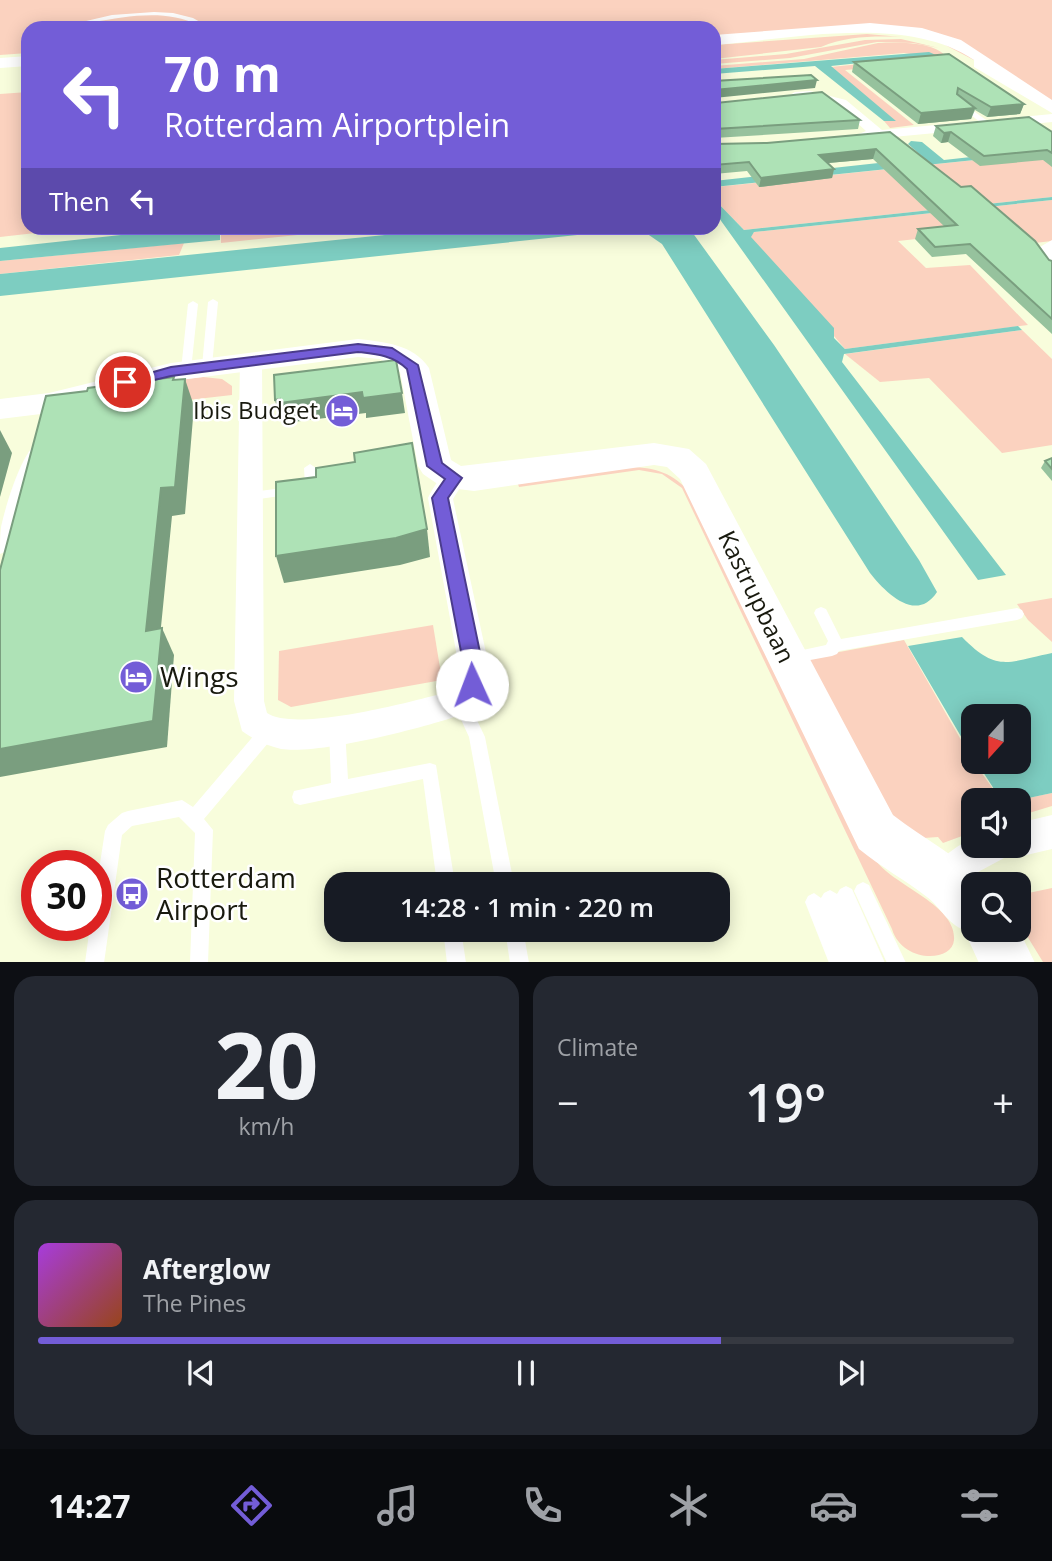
<!DOCTYPE html>
<html lang="en">
<head>
<meta charset="utf-8">
<style>
	body { margin:0; font-family:"Open Sans",sans-serif; background:#242831; color:#f1f3f6; height:100vh; display:flex; flex-direction:column; font-size:26px; white-space:nowrap }
	* { box-sizing:border-box; margin:0 }
	p { font-size:23px; color:#9ea1a6 }
	.icon { flex:none; width:38px; height:38px; fill:none; stroke:currentColor; stroke-width:2; stroke-linecap:round; stroke-linejoin:round }
	.map { position:relative; height:962px; overflow:hidden }
	.side { display:flex; flex-direction:column; gap:14px; padding:14px; background:#0d0f14; flex:1 }
	.side>* { flex:none }
	.top-card { position:absolute; left:21px; top:21px; width:700px; height:214px; border-radius:21px; box-shadow:0 4px 18px #0003; background:#735dd7; color:#fff; overflow:hidden }
	.needle { width:46px; rotate:201deg }
	.tools { position:absolute; left:961px; top:704px; display:grid; gap:14px }
	.tools a { display:grid; place-items:center; width:70px; height:70px; border-radius:14px; background:#171b24; box-shadow:0 4px 18px #0003; font-size:35px }
	.speed { position:absolute; left:21px; top:850px; display:flex; gap:14px; font-size:35px; font-weight:700; text-align:center }
	.speed>* { display:grid; place-content:center; width:91px; height:91px; border-radius:50%; background:#171b24; box-shadow:0 4px 18px #0003; line-height:1 }
	.speed .limit { border:10px solid #d22; background:#fff; color:#111 }
	.pin { position:absolute; display:grid; place-items:center; width:60px; height:60px; color:#fff; margin:-30px; border:4px solid #fff; border-radius:50%; box-shadow:0 2px 7px #0007 }
	.me { position:absolute; width:77px; margin:-38px; rotate:358deg; stroke-linejoin:round; filter:drop-shadow(0 0 5px #0008) }
	.turn { display:flex; align-items:center; gap:24px; height:147px; padding:0 28px; font-size:32px }
	.turn .icon { width:91px; height:91px; stroke-width:2.5 }
	.turn b { display:block; font-size:49px; line-height:60px }
	.then { display:flex; align-items:center; height:66px; padding:0 28px; background:#0003; gap:14px; font-size:26px }
	.big { font-size:52px; font-weight:600; line-height:1.1 }
	.side .card { flex:1; display:flex; flex-direction:column; justify-content:center; gap:10px; min-width:0; padding:0 24px; border-radius:21px; background:#242831 }
	.side .dial { align-items:center; gap:0 }
	.dial b { font-size:91px; line-height:1 }
	.song { display:flex; align-items:center; gap:21px }
	.cover { width:84px; height:84px; border-radius:10px; background:linear-gradient(135deg,hsl(280 70% 55%),hsl(20 70% 35%)) }
	.played { height:7px; border-radius:4px; background:linear-gradient(90deg,#735dd7 70%,#363941 70%) }
	.keys { display:flex; justify-content:space-around; direction:ltr }
	.heat { display:flex; justify-content:space-between; align-items:center; font-size:38px; direction:ltr }
	.side .tiles { flex:1; display:grid; gap:14px; grid-template-columns:1fr 1fr }
	.card:last-child { grid-column:span 2 }
	.trip { position:absolute; left:324px; top:872px; width:406px; height:70px; border-radius:21px; background:#171b24; box-shadow:0 4px 18px #0003; font-weight:600; line-height:70px; text-align:center }
	.menu { display:flex; height:112px; justify-content:space-around; align-items:center; background:#090b0e; color:#9ea1a6 }
	.menu .icon { width:49px; height:49px }
	.menu .on { color:#735dd7 }
	.menu b { font-size:32px; color:#f1f3f6 }
	.map>svg:first-child { display:block }
	.green { fill:#fbd2bf }
	.water { fill:#7dcdc1 }
	.lines { fill:none; stroke-linecap:round; stroke-linejoin:round }
	.service { fill:#fff; fill-rule:evenodd }
	.minor { fill:#fff; fill-rule:evenodd }
	.tertiary { fill:#fff; fill-rule:evenodd }
	.secondary { fill:#fff; fill-rule:evenodd }
	.wall { fill:#96c29d }
	.shaded-wall { fill:#7a9e7f }
	.building { fill:#aee2b6; stroke:#7a9e7f; stroke-width:2 }
	.route { fill:#735dd7; stroke:#4b3c8c; stroke-width:2 }
	.labels { text-anchor:middle; stroke-width:5; stroke-linejoin:round; paint-order:stroke }
	.poi-label { font-size:24px; fill:#18190e; stroke:#fff; text-anchor:end }
	.street-label { font-size:24px; fill:#18190e; stroke:#fff }
	.near-poi-label { font-size:28px; fill:#18190e; stroke:#fff; text-anchor:start }
</style>
</head>
<body>
<div class="map">
<svg width="1052" height="963" viewBox="0 0 1052 963">
	<rect width="100%" height="100%" fill="#f8fddc"/>
	<g class="green">
		<path d="M 0,0 L 1052,0 L 1052,101 L 911,27 L 714,37 L 714,28 L 28,28 L 28,53 L 0,55 Z"/>
		<path d="M 867,34 L 902,37 C 875,36 846,36 821,47 L 714,59 L 714,45 Z"/>
		<path d="M 901,39 L 939,48 L 913,43 L 877,42 L 790,58 L 714,64 L 714,60 L 786,54 L 865,40 Z"/>
		<path d="M 878,43 C 899,43 937,40 950,61 L 845,70 L 914,125 L 890,128 L 884,121 L 895,121 L 830,67 L 932,57 L 904,53 L 714,69 L 714,66 L 804,59 Z"/>
		<path d="M 28,92 L 28,228 L 80,228 L 0,237 L 0,94 Z"/>
		<path d="M 1052,152 L 1052,197 L 744,230 L 714,199 L 716,187 Z"/>
		<path d="M 1052,200 L 1052,241 L 1026,244 L 1008,229 L 898,241 L 926,268 L 970,265 L 1028,325 L 845,349 L 750,237 L 754,232 Z"/>
		<path d="M 221,228 L 346,228 L 346,230 L 221,243 Z"/>
		<path d="M 184,243 L 179,255 L 0,274 L 0,261 Z"/>
		<path d="M 1022,330 L 1052,359 L 1052,445 L 1002,453 L 929,378 L 880,382 L 845,354 Z"/>
		<path d="M 203,377 L 222,379 L 232,386 L 232,395 L 188,400 L 177,380 Z"/>
		<path d="M 628,467 C 655,467 674,473 691,494 C 731,573 770,653 809,732 C 830,774 849,820 875,859 C 891,885 957,904 954,940 C 952,963 902,963 892,929 L 682,488 L 662,474 L 639,470 L 519,487 L 517,481 Z"/>
		<path d="M 1052,598 L 1052,642 L 1028,620 L 1017,604 Z"/>
		<path d="M 433,625 L 442,680 L 291,707 L 278,700 L 279,651 Z"/>
		<path d="M 904,640 L 973,761 L 1001,800 L 973,800 L 973,832 L 943,843 L 938,837 L 924,838 L 899,827 L 807,658 Z"/>
		<path d="M 1052,793 L 1052,806 L 1019,816 L 1018,800 Z"/>
		<path d="M 1052,888 L 1052,962 L 1043,962 L 1024,931 L 1019,895 Z"/>
	</g>
	<g class="water">
		<path d="M 929,52 L 936,55 L 831,66 L 896,121 L 884,121 L 815,66 L 714,74 L 714,69 Z"/>
		<path d="M 911,141 L 922,142 L 944,160 L 1052,148 L 1052,152 L 714,187 L 714,181 L 924,158 L 908,144 Z"/>
		<path d="M 1052,197 L 1052,200 L 754,232 L 751,237 L 834,328 L 834,338 L 845,349 L 1018,326 L 1022,330 L 844,354 L 842,362 L 1006,575 L 978,580 L 714,211 L 714,199 L 744,230 Z"/>
		<path d="M 186,228 L 220,228 L 220,240 L 0,261 L 0,248 Z"/>
		<path d="M 454,228 L 686,228 L 692,232 L 774,345 L 919,560 L 937,592 C 916,624 885,592 870,573 L 662,244 L 646,233 L 625,230 L 0,296 L 0,274 Z"/>
		<path d="M 962,637 C 997,673 1008,662 1052,653 L 1052,793 L 1019,800 L 1001,800 L 976,761 L 1018,761 L 1018,716 L 973,716 L 973,757 L 908,646 Z"/>
	</g>
	<g class="lines">
		<g class="service">
			<path d="M 154,12 L 173,13 L 193,18 L 207,26 L 225,28 L 164,28 L 166,25 L 198,25 C 167,9 127,16 94,22 C 81,24 69,28 56,28 L 112,15 Z"/>
			<path d="M 958,103 L 962,103 L 992,124 L 985,126 L 958,105 Z"/>
			<path d="M 213,299 L 218,302 L 212,366 L 207,369 L 202,366 L 208,302 Z"/>
			<path d="M 193,301 L 198,304 L 191,370 L 186,373 L 181,370 L 188,304 Z"/>
			<path d="M 38,443 L 44,447 L 35,460 L 7,549 L 5,552 L 0,554 C 0,545 0,535 1,527 C 5,508 22,450 38,443 Z"/>
			<path d="M 310,464 L 316,468 L 317,488 L 315,491 L 253,500 L 247,496 L 253,492 L 305,485 L 304,468 Z"/>
			<path d="M 821,607 L 826,609 L 841,639 L 1017,608 L 1022,610 L 1024,614 L 1022,618 L 1017,620 L 839,651 L 837,654 L 832,656 L 794,663 L 789,661 L 787,657 L 789,653 L 826,645 L 828,641 L 814,613 L 816,609 Z"/>
			<path d="M 461,695 L 466,697 L 485,737 L 514,884 L 496,884 L 469,737 L 453,702 L 456,697 Z"/>
			<path d="M 337,723 L 343,725 L 345,730 L 348,779 L 430,763 L 436,765 L 455,884 L 437,884 L 423,779 L 300,805 L 294,803 L 292,797 L 294,791 L 331,783 L 329,730 L 331,725 Z"/>
			<path d="M 268,724 L 274,726 L 276,731 L 274,736 L 204,819 L 213,830 L 208,963 L 190,963 L 195,833 L 179,817 L 132,826 L 122,835 L 104,963 L 85,963 L 90,926 L 96,926 L 96,889 L 105,831 L 108,825 L 122,813 L 128,811 L 182,800 L 193,807 L 262,726 Z"/>
			<path d="M 863,882 L 869,885 L 906,963 L 887,963 L 854,891 L 857,885 Z"/>
			<path d="M 846,886 L 852,889 L 885,963 L 829,963 L 805,902 L 808,896 L 814,893 L 821,898 L 824,893 L 830,890 L 837,894 L 840,889 Z"/>
			<path d="M 443,929 L 461,929 L 466,963 L 447,963 Z"/>
			<path d="M 505,929 L 523,929 L 529,963 L 510,963 Z"/>
		</g>
		<g class="minor">
			<path d="M 810,91 L 846,100 L 882,130 L 1052,114 L 1052,122 L 861,140 L 854,136 L 866,131 C 854,120 841,106 825,102 C 813,98 797,104 788,96 L 795,92 Z"/>
			<path d="M 1052,240 L 1052,270 L 1045,268 L 1033,251 Z"/>
			<path d="M 251,355 L 262,361 L 264,701 L 267,713 C 296,733 415,701 451,691 L 457,682 L 458,662 L 428,498 C 436,483 444,467 463,472 L 466,478 L 453,499 L 488,662 L 487,685 L 472,711 C 432,726 321,755 281,749 C 267,746 253,739 242,731 L 234,701 L 240,361 Z"/>
			<path d="M 1052,815 L 1052,849 L 1018,857 L 1008,853 L 1006,857 L 978,872 L 959,893 L 946,898 L 933,893 L 928,880 C 937,859 953,848 973,838 L 973,845 L 1018,845 L 1018,823 Z"/>
		</g>
		<g class="tertiary">
			<path d="M 870,23 L 922,28 L 961,40 L 1052,100 L 1052,113 L 974,67 L 974,60 C 906,14 792,39 714,45 L 714,35 Z"/>
			<path d="M 28,56 L 28,66 L 0,68 L 0,58 Z"/>
		</g>
		<path class="secondary" d="M 358,339 C 384,342 413,344 429,368 L 451,460 L 461,466 L 654,443 L 689,449 L 706,464 L 893,815 C 924,839 958,856 986,884 L 973,884 L 973,929 L 1018,928 L 1035,963 L 979,963 L 964,930 C 948,924 941,908 927,897 C 905,880 881,867 859,849 L 680,479 L 667,467 L 654,465 L 474,491 L 442,487 L 423,474 L 418,466 L 400,372 L 380,359 L 358,357 L 172,381 L 49,413 L 0,419 L 0,399 L 49,393 L 171,363 Z"/>
	</g>
	<g class="wall">
		<path d="M 854,62 L 1024,104 L 1020,114 L 987,117 L 975,110 L 971,119 L 918,124 L 852,72 Z"/>
		<path d="M 716,103 L 860,120 L 858,129 L 714,138 Z"/>
		<path d="M 936,126 L 1052,132 L 1052,167 L 1043,160 L 980,166 L 948,142 L 941,143 L 933,136 Z"/>
		<path d="M 890,132 L 1049,260 L 1052,261 L 1052,334 L 966,254 L 932,257 L 915,239 L 918,229 L 945,227 L 873,159 L 828,163 L 834,169 L 832,178 L 759,187 L 747,171 L 714,174 L 714,144 L 767,143 Z"/>
		<path d="M 1052,458 L 1052,481 L 1041,468 L 1045,461 Z"/>
	</g>
	<g class="shaded-wall">
		<path d="M 817,80 L 815,88 L 714,98 L 715,90 Z"/>
		<path d="M 1024,104 L 1020,114 L 987,117 L 991,107 Z"/>
		<path d="M 975,108 L 971,119 L 918,124 L 921,113 Z"/>
		<path d="M 951,132 L 948,142 L 941,143 L 944,133 Z"/>
		<path d="M 876,149 L 873,159 L 817,164 L 819,155 Z"/>
		<path d="M 834,169 L 832,178 L 759,187 L 761,178 Z"/>
		<path d="M 185,379 L 194,406 L 185,514 L 172,516 L 158,657 L 146,631 L 161,488 Z"/>
		<path d="M 362,392 L 402,393 L 405,413 L 366,418 L 366,413 L 285,423 L 284,420 L 280,420 L 275,400 Z"/>
		<path d="M 0,430 L 12,453 L 0,497 Z"/>
		<path d="M 427,529 L 430,557 L 400,565 L 284,583 L 276,556 Z"/>
		<path d="M 162,628 L 174,655 L 167,747 L 0,777 L 0,749 Z"/>
	</g>
	<g class="building">
		<path d="M 949,54 L 1024,104 L 991,107 L 958,88 L 957,94 L 975,108 L 921,113 L 854,62 Z"/>
		<path d="M 811,75 L 817,80 L 715,90 L 714,94 L 714,81 Z"/>
		<path d="M 822,92 L 860,120 L 715,129 L 714,140 L 714,101 L 716,103 Z"/>
		<path d="M 1029,117 L 1052,132 L 1052,153 L 1047,150 L 984,156 L 951,132 L 944,133 L 936,126 Z"/>
		<path d="M 890,132 L 961,187 L 971,186 L 1035,241 L 1049,260 L 1052,261 L 1052,319 L 970,244 L 935,247 L 918,229 L 957,225 L 876,149 L 819,155 L 834,169 L 761,178 L 749,162 L 714,165 L 714,144 L 767,143 Z"/>
		<path d="M 396,360 L 402,393 L 363,398 L 362,392 L 280,403 L 280,399 L 275,400 L 274,375 Z"/>
		<path d="M 174,377 L 173,380 L 185,379 L 175,487 L 161,488 L 146,631 L 162,628 L 153,721 L 0,749 L 0,570 L 46,396 L 87,391 L 88,388 Z"/>
		<path d="M 412,443 L 427,529 L 396,538 L 276,556 L 276,482 L 316,477 L 316,468 L 355,462 L 354,453 Z"/>
		<path d="M 1052,458 L 1052,469 L 1045,461 Z"/>
	</g>
	<path class="route" d="M 358,344 L 392,348 L 418,365 L 442,463 L 462,478 L 448,498 L 482,662 L 479,691 L 472,693 L 465,691 L 462,685 L 463,662 L 432,498 L 445,479 L 427,466 L 407,369 C 393,355 376,354 358,352 L 171,376 L 125,387 L 118,382 L 171,367 Z"/>
	<defs>
		<symbol id="hotel-disc" viewBox="-11 -11 22 22"><circle r="9.5" fill="#735dd7" stroke="#fff"/><path d="M-6-4.5h1.5V1H6V5H4.5V3h-9V5H-6ZM-4 0a1.8 1.8 0 1 1 3.6 0ZM.5 0V-2.5h3Q6-2.5 6 0Z" fill="#fff"/></symbol>
		<symbol id="bus-disc" viewBox="-11 -11 22 22"><circle r="9.5" fill="#735dd7" stroke="#fff"/><path d="M-5-6H5V4H4V6H2V4H-2V6H-4V4H-5ZM-3.5-4V0h7V-4ZM-3.5 1.2v1.5H-2V1.2ZM2 1.2v1.5H3.5V1.2Z" fill="#fff"/></symbol>
	</defs>
	<g fill-rule="evenodd">
		<use href="#hotel-disc" x="323" y="392" width="38" height="38"/>
		<use href="#hotel-disc" x="117" y="658" width="38" height="38"/>
		<use href="#bus-disc" x="113" y="875" width="38" height="38"/>
	</g>
	<g class="labels">
		<g class="poi-label">
			<text x="318" y="419">Ibis Budget</text>
		</g>
		<g class="street-label">
			<text transform="translate(756 597) rotate(64)" y="8">Kastrupbaan</text>
		</g>
		<g class="near-poi-label">
			<text x="160" y="687">Wings</text>
			<text x="156" y="888">Rotterdam<tspan x="156" dy="32">Airport</tspan></text>
		</g>
	</g>
</svg>
<div class="tools">
<a><svg class="needle" viewBox="-14 -14 28 28"><path d="M0-13l5 13h-10z" fill="#e53935"/><path d="M0 13l5-13h-10z" fill="#9ea1a6"/></svg></a>
<a><svg class="icon" aria-label="sound" viewBox="0 0 24 24"><path d="M4 9h4l5-4v14l-5-4H4zM17 9q2 3 0 6"/></svg></a>
<a><svg class="icon" aria-label="search" viewBox="0 0 24 24"><circle cx="10" cy="10" r="6"/><path d="M15 15l6 6"/></svg></a>
</div>
<div class="speed"><div class="limit">30</div></div>
<div class="pin" style="left:125px;top:382px;background:#d93025"><svg class="icon" aria-label="arrive" viewBox="0 0 24 24"><path d="M6 21V4h12l-3 4 3 4H6"/></svg></div>
<svg class="me" style="left:472px;top:685px" viewBox="-20 -20 40 40"><circle r="19" fill="#fff"/><path d="M0-13L10 11 0 6-10 11z" fill="#735dd7"/></svg>
<div class="trip">14:28 · 1 min · 220 m</div>
<div class="top-card">
<div class="turn"><svg class="icon" aria-label="left" viewBox="0 0 24 24"><path d="M17 20v-9H6M10 6l-5 5 5 5"/></svg><div><b>70 m</b>Rotterdam Airportplein</div></div>
<div class="then">Then<svg class="icon" aria-label="left" viewBox="0 0 24 24"><path d="M17 20v-9H6M10 6l-5 5 5 5"/></svg></div>
</div>
</div>
<section class="side">
<div class="tiles">
<div class="card dial"><b>20</b><p>km/h</p></div>
<div class="card"><p>Climate</p>
<div class="heat"><a>−</a><b class="big">19°</b><a>+</a></div>
</div>
<div class="card">
<div class="song"><i class="cover"></i><div><b>Afterglow</b><p>The Pines</p></div></div>
<div class="played"></div>
<div class="keys"><svg class="icon" aria-label="previous" viewBox="0 0 24 24"><path d="M18 5L8 12l10 7zM5 5v14"/></svg><svg class="icon" aria-label="pause" viewBox="0 0 24 24"><path d="M8 5v14M16 5v14"/></svg><svg class="icon" aria-label="next" viewBox="0 0 24 24"><path d="M6 5l10 7-10 7zM19 5v14"/></svg></div>
</div>
</div>
</section>
<nav class="menu">
<b>14:27</b>
<svg class="icon on" aria-label="directions" viewBox="0 0 24 24"><path d="M12 3l9 9-9 9-9-9zM9 14v-3h6M13 9l2 2-2 2"/></svg>
<svg class="icon" aria-label="music" viewBox="0 0 24 24"><path d="M9 18V5l10-2v13"/><circle cx="6" cy="18" r="3"/><circle cx="16" cy="16" r="3"/></svg>
<svg class="icon" aria-label="phone" viewBox="0 0 24 24"><path d="M5 4h4l2 5-3 2q2 4 5 5l2-3 5 2v4C11 20 4 13 5 4z"/></svg>
<svg class="icon" aria-label="climate" viewBox="0 0 24 24"><path d="M12 3v18M4 7l16 10M4 17L20 7"/></svg>
<svg class="icon" aria-label="car" viewBox="0 0 24 24"><path d="M5 17H2v-5l4-1 3-4h7l3 4 3 1v5h-3M9 17h6M6 11h13"/><circle cx="7" cy="17" r="2"/><circle cx="17" cy="17" r="2"/></svg>
<svg class="icon" aria-label="filters" viewBox="0 0 24 24"><path d="M4 7h16M4 17h16"/><circle cx="9" cy="7" r="2"/><circle cx="15" cy="17" r="2"/></svg>
</nav>
</body>
</html>
